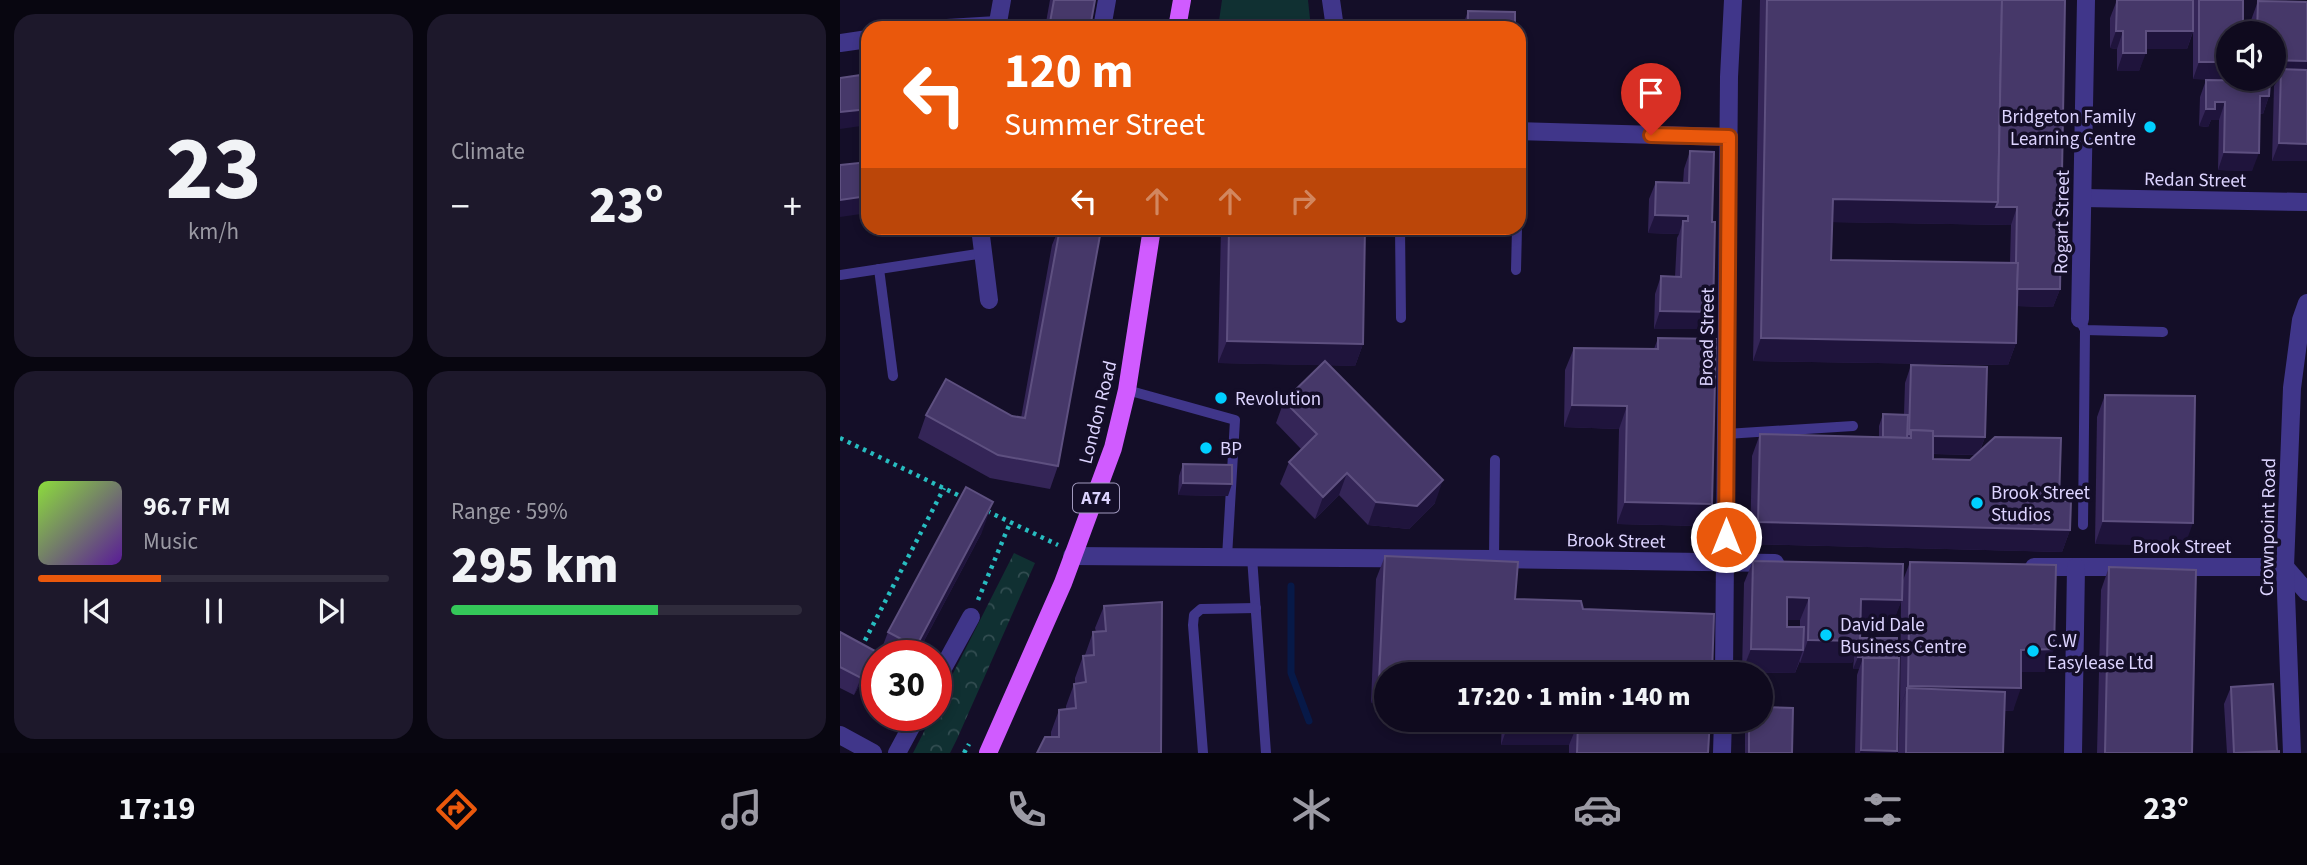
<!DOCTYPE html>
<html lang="en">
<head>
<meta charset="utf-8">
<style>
	body { margin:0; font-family:"Source Sans 3",sans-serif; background:#1d182b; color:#f1f3f6; height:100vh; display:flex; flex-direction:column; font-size:26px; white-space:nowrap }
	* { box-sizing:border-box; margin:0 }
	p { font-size:23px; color:#9b9aa4 }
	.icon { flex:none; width:38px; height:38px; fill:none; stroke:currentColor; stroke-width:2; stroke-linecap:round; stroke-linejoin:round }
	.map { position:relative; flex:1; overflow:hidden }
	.panel { display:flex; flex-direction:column; gap:14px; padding:14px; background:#080610; width:840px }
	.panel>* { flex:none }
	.guide { position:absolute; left:21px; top:21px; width:665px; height:214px; border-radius:21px; box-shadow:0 4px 10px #0003,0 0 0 2px #2f2b3c; background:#ea580c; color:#fff; overflow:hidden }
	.fabs { position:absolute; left:1376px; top:21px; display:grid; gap:14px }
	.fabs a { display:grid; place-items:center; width:70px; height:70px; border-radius:50%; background:#0f0a1e; box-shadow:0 4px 10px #0003,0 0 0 2px #2f2b3c; font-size:35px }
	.speed { position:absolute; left:21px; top:640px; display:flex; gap:14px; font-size:35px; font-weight:700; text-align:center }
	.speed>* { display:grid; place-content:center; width:91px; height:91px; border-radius:50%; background:#0f0a1e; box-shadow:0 4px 10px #0003,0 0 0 2px #2f2b3c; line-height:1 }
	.speed .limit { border:10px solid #d22; background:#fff; color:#111 }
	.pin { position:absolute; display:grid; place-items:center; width:60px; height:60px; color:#fff; margin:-72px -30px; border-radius:50% 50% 50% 0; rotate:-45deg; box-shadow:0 0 7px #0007 }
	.pin .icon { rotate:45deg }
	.me { position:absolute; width:77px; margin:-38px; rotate:0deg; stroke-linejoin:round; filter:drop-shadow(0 0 5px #0008) }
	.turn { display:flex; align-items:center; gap:24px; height:147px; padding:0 28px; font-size:32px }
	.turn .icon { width:91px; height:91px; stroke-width:2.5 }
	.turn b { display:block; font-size:49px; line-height:60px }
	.lanes { display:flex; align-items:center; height:66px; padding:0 28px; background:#0003; justify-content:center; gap:35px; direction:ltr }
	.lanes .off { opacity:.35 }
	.big { font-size:52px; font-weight:800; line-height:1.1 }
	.panel .card { flex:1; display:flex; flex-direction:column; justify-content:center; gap:10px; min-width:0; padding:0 24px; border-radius:21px; background:#1d182b }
	.panel .dial { align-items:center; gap:0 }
	.dial b { font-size:91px; line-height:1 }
	.song { display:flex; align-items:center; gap:21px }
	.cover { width:84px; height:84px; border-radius:10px; background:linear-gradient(135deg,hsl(90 70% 55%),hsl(270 70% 35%)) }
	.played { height:7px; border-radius:4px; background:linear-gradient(90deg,#ea580c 35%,#2f2b3c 35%) }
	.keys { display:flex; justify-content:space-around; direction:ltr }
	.heat { display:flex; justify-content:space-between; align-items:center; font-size:38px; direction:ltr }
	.charge { height:10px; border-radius:5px; background:linear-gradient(90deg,#34c759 59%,#2f2b3c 0) }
	.panel .tiles { flex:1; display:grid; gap:14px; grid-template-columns:repeat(2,1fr) }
	.trip { position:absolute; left:534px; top:662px; width:399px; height:70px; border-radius:35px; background:#0f0a1e; box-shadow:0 4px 10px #0003,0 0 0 2px #2f2b3c; font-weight:800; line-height:70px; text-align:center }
	.tabs { display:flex; height:112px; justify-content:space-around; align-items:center; background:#06040c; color:#9b9aa4 }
	.tabs .icon { width:49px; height:49px }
	.tabs .active { color:#ea580c }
	.tabs b { font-size:32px; color:#f1f3f6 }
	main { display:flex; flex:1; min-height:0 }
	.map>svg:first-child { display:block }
	.grass { fill:#103032 }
	.forest { fill:url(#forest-crowns) }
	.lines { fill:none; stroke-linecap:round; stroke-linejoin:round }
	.stream { stroke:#071948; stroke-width:7 }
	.path { stroke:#27bcc0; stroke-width:4.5; stroke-dasharray:3.5 5; stroke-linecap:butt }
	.service { stroke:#40368a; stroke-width:10 }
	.minor { stroke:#40368a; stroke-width:18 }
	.primary { stroke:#d05bff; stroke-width:18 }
	.wall { fill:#342557; fill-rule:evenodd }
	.shaded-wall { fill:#1f143c }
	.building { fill:#463869; stroke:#5e5080; stroke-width:2 }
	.route-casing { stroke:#983908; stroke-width:18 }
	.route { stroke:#ea580c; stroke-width:12 }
	.poi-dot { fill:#00cfff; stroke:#140e28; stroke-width:2.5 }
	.labels { text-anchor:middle; stroke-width:7; stroke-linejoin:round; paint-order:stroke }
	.shield { fill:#140e28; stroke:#a199be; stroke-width:2 }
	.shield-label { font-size:18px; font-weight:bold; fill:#ddd4ff }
	.poi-label { font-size:19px; fill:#ddd4ff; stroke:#140e28; text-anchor:start }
	.street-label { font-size:19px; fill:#ddd4ff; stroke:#140e28 }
</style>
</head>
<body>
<main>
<section class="panel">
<div class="tiles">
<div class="card dial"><b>23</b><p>km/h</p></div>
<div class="card"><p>Climate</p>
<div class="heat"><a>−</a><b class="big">23°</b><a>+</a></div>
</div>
<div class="card">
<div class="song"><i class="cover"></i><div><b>96.7 FM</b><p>Music</p></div></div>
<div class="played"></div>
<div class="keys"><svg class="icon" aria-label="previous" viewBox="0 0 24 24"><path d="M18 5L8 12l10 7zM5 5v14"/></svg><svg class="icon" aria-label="pause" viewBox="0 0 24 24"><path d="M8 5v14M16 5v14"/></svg><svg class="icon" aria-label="next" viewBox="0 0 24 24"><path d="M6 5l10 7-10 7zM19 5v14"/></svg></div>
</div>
<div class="card"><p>Range · 59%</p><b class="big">295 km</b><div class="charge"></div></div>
</div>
</section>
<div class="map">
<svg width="1467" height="753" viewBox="0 0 1467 753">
	<defs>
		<pattern id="forest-crowns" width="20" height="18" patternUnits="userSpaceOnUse" patternTransform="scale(1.75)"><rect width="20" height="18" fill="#103032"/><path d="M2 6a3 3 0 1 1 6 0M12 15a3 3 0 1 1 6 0" fill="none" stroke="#324d51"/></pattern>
	</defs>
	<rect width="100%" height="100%" fill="#140e28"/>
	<path class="grass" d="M 382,0 L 468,0 L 471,28 L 378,28 Z"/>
	<path class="forest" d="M 174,553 L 195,563 L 117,739 L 110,753 L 73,753 L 92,716 L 96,716 L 96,707 Z"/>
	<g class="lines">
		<path class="stream" d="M 451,586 L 451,673 L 469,721"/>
		<g class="path">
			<path d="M 0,438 L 124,498"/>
			<path d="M 147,511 L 218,545"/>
			<path d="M 138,600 L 170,523"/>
			<path d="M 21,648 L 104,488"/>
			<path d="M 124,753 L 129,744"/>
		</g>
		<g class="service">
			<path d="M 679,160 L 680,131"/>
			<path d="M 560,228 L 561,318"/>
			<path d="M 39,269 L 53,376"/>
			<path d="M 676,270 L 677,228"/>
			<path d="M 0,275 L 144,253"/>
			<path d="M 1242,324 L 1245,330 L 1323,332"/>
			<path d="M 287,390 L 395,420 L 387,557"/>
			<path d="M 886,434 L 1013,426"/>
			<path d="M 1243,525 L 1245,330"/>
			<path d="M 412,557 L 426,753"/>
			<path d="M 654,559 L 655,460"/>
			<path d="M 363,753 L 353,625 L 354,615 L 361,609 L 416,608"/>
		</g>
		<g class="minor">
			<path d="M 491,0 L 495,28"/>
			<path d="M 107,28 L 157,25"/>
			<path d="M 157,28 L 162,0"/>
			<path d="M 262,28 L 267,0"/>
			<path d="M 0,43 L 28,39"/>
			<path d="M 679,131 L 889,137"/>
			<path d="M 1243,198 L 1467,202"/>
			<path d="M 140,228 L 149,300"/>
			<path d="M 1240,319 L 1246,0"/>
			<path d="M 232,556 L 654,559 L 935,563"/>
			<path d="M 1194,567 L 1445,567 L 1467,592"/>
			<path d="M 884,674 L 889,77 L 893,0"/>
			<path d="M 96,681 L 131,617"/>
			<path d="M 0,735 L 33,753"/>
			<path d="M 57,753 L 77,716"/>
			<path d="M 882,753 L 883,719"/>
			<path d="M 1233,753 L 1236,567"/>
			<path d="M 1452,753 L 1445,567 L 1452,388 L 1461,320 L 1467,303"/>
		</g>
		<g class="primary">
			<path d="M 337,28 L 342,0"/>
			<path d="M 148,753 L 223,583 L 273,448 L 287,390 L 312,228"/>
		</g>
	</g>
	<g class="wall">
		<path d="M 210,0 L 255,0 L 250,28 L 205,28 Z"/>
		<path d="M 920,0 L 1225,0 L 1220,289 L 1213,307 L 1177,306 L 1176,343 L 1168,365 L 913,361 ZM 992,222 L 1171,225 L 1170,263 L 991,260 Z"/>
		<path d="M 1277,0 L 1403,0 L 1388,79 L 1396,80 L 1353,79 L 1353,32 L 1347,49 L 1306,49 L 1299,71 L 1277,71 L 1277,49 L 1270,48 L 1270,18 Z"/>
		<path d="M 1418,1 L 1467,2 L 1467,161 L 1432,161 L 1434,86 L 1436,83 L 1430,83 L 1429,96 L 1423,114 L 1420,114 L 1412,171 L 1378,170 L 1379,120 L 1371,120 L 1368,127 L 1359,126 L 1360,97 L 1366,80 L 1408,80 L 1408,79 L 1433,79 L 1433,33 L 1409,33 L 1410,23 Z"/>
		<path d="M 628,11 L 675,28 L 622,28 Z"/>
		<path d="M 850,151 L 867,329 L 814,329 L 815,294 L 821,276 L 835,277 L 837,238 L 839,234 L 808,233 L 809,199 L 816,182 L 843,183 L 844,169 Z"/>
		<path d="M 219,228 L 248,228 L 218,466 L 210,489 L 150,478 L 78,438 L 86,415 L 172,416 L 181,418 L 212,245 Z"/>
		<path d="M 381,228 L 525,228 L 523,344 L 515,366 L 489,365 L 595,503 L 569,529 L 528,525 L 499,495 L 475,519 L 440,484 L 449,462 L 461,449 L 436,423 L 444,401 L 480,365 L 378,363 Z"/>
		<path d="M 818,338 L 864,526 L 777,524 L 779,429 L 724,427 L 725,370 L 734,348 L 814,349 Z"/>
		<path d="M 1071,365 L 1145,437 L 1140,451 L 1219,501 L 1230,530 L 1222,552 L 910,544 L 912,456 L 920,434 L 1039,437 L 1039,426 L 1043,414 L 1064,414 L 1065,383 ZM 1093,454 L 1135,455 L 1130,460 L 1093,459 Z"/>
		<path d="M 1265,395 L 1345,545 L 1255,544 L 1257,417 Z"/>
		<path d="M 343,464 L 388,496 L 338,495 L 339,476 Z"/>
		<path d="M 142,532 L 76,656 L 39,656 L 48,632 Z"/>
		<path d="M 545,556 L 675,599 L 743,609 L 546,674 L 546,703 L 531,703 L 536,579 Z"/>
		<path d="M 913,561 L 1062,583 L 1070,562 L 1205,672 L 1181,672 L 1173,711 L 1164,711 L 1163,753 L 1058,753 L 1060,708 L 1061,601 L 1053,622 L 1020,622 L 1020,638 L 1056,753 L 1015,753 L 1017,675 L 1019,669 L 1013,669 L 1014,657 L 1012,663 L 960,663 L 960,661 L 955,673 L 902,672 L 904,583 ZM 947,620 L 960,620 L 960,627 L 947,627 Z"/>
		<path d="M 1269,567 L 1352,753 L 1257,753 L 1261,590 Z"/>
		<path d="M 264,606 L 321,753 L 211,737 L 211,732 L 219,710 L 226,709 L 226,706 L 234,684 L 235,683 L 235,678 L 243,656 L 245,655 L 253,632 L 256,632 L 255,628 Z"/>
		<path d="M 0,632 L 29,668 L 14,695 L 0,688 Z"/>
		<path d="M 1391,687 L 1437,751 L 1439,753 L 1387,753 L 1384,704 Z"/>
		<path d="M 662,719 L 870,719 L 868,753 L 729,753 L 729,745 L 661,745 Z"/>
		<path d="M 905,719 L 920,719 L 952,753 L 905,753 Z"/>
	</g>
	<g class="shaded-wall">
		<path d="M 1276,31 L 1283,31 L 1277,49 L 1270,48 Z"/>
		<path d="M 1306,31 L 1353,31 L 1347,49 L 1300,49 Z"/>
		<path d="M 1283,53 L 1306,53 L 1299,71 L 1277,71 Z"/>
		<path d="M 1433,60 L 1467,61 L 1467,84 L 1441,69 L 1436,83 L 1408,82 L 1409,79 L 1433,79 Z"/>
		<path d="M 1359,62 L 1388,62 L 1388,79 L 1396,80 L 1353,79 Z"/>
		<path d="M 1420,96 L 1429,96 L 1423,114 L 1414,113 Z"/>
		<path d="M 1375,102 L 1385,102 L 1379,120 L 1371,120 L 1368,127 L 1359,126 L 1366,109 Z"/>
		<path d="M 28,109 L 28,125 L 0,129 L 0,112 Z"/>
		<path d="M 1439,143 L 1467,144 L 1467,161 L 1432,161 Z"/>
		<path d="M 1384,152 L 1419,153 L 1412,171 L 1378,170 Z"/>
		<path d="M 28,196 L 28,213 L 0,217 L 0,200 Z"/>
		<path d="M 993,199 L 1158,202 L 1177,207 L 1171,225 L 984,222 Z"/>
		<path d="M 815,215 L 848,216 L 843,231 L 843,221 L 839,234 L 808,233 Z"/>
		<path d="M 1175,289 L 1220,289 L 1213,307 L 1169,306 Z"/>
		<path d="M 820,311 L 873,312 L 867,329 L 814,329 Z"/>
		<path d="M 921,338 L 1176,343 L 1168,365 L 913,361 Z"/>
		<path d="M 387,341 L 523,344 L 515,366 L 378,363 Z"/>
		<path d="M 732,405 L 787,406 L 779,429 L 724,427 Z"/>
		<path d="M 1071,435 L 1145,437 L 1138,455 L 1065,453 Z"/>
		<path d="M 507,473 L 499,495 L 475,519 L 483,497 Z"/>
		<path d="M 603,480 L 595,503 L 569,529 L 528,525 L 536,502 Z"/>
		<path d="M 343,483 L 392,484 L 388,496 L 338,495 Z"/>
		<path d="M 153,502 L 142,532 L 76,656 L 72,656 L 76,647 Z"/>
		<path d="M 785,502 L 872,504 L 864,526 L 777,524 Z"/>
		<path d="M 1263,521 L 1353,523 L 1345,545 L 1255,544 Z"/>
		<path d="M 918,522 L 1230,530 L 1222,552 L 910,544 Z"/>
		<path d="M 947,597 L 969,598 L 960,620 L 939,620 Z"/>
		<path d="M 1021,599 L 1062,600 L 1053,622 L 1013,621 Z"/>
		<path d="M 968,640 L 1020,641 L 1012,663 L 960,663 Z"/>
		<path d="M 911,649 L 963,650 L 955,673 L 902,672 Z"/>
		<path d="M 1214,649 L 1205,672 L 1173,672 L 1181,650 Z"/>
		<path d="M 35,651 L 29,668 L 14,695 L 21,678 Z"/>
		<path d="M 1018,657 L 1057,658 L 1023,658 L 1019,669 L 1013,669 Z"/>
		<path d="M 539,680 L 546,680 L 546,703 L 531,703 Z"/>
		<path d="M 1068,686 L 1181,688 L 1173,711 L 1067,708 L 1067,688 L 1060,708 Z"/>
		<path d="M 669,722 L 738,723 L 729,745 L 661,745 Z"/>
		<path d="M 1021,750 L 1057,751 L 1056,753 L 1020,753 Z"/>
	</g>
	<g class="building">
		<path d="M 214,0 L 255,0 L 250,28 L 209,28 Z"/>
		<path d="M 927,0 L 1162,0 L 1158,202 L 993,199 L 991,260 L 1178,263 L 1176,343 L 921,338 Z"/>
		<path d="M 1162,0 L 1225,0 L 1220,289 L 1177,289 L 1178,263 L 1176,263 L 1177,207 L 1156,207 L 1158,202 Z"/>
		<path d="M 1277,0 L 1353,0 L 1353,31 L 1306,31 L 1306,53 L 1283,53 L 1283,31 L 1276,31 Z"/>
		<path d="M 1359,0 L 1403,0 L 1403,33 L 1388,33 L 1388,62 L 1359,62 Z"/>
		<path d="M 1418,1 L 1467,2 L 1467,61 L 1433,60 L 1433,33 L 1417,33 Z"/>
		<path d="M 628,11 L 675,12 L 675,28 L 628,28 Z"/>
		<path d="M 531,27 L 615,28 L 531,28 Z"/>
		<path d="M 1441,69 L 1467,70 L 1467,144 L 1439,143 Z"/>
		<path d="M 28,74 L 28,109 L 0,112 L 0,78 Z"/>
		<path d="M 1366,80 L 1430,81 L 1429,96 L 1420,96 L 1419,153 L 1384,152 L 1385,102 L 1375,102 L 1375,109 L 1366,109 Z"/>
		<path d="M 850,151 L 874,152 L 872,222 L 875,222 L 873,312 L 820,311 L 821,276 L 841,277 L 843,221 L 848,221 L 848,216 L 815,215 L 816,182 L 849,183 Z"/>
		<path d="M 28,162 L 28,196 L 0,200 L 0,165 Z"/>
		<path d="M 220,228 L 248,228 L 261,230 L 218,466 L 158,455 L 86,415 L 106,379 L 172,416 L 185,418 Z"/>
		<path d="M 389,228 L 525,228 L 523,344 L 387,341 Z"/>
		<path d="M 818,338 L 876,339 L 872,504 L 785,502 L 787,406 L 732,405 L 734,348 L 818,349 Z"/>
		<path d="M 485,361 L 603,480 L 577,506 L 536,502 L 507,473 L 483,497 L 449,462 L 477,434 L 444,401 Z"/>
		<path d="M 1071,365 L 1147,367 L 1145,437 L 1093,436 L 1093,431 L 1071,430 L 1069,435 Z"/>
		<path d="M 1265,395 L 1355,396 L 1353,523 L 1263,521 Z"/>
		<path d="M 1043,414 L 1068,415 L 1067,438 L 1043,437 Z"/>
		<path d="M 1071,430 L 1093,431 L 1093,459 L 1130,460 L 1155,437 L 1221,438 L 1219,501 L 1231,501 L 1230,530 L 918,522 L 920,434 L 1071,438 Z"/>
		<path d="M 343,464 L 392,465 L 392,484 L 343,483 Z"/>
		<path d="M 126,487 L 153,502 L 76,647 L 48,632 Z"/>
		<path d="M 545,556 L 678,562 L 675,599 L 741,601 L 743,609 L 874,614 L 872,674 L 546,674 L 546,680 L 539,680 Z"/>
		<path d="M 913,561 L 1063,564 L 1062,600 L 1021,599 L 1020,641 L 968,640 L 969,598 L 947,597 L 947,627 L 964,627 L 963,650 L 911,649 Z"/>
		<path d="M 1070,562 L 1216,565 L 1214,649 L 1181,650 L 1181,688 L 1068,686 Z"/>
		<path d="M 1269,567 L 1356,570 L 1352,753 L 1265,753 Z"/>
		<path d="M 322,602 L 321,753 L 197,753 L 205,737 L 219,737 L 219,710 L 236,708 L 234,684 L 246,682 L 243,656 L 254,655 L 253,632 L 266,631 L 264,606 Z"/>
		<path d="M 0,632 L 35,651 L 21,678 L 0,667 Z"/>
		<path d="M 1020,638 L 1057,638 L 1057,658 L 1018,657 Z"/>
		<path d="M 1023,658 L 1059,658 L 1057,751 L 1021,750 Z"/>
		<path d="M 1433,684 L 1437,751 L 1394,753 L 1391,687 Z"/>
		<path d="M 1067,688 L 1165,692 L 1163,753 L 1066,753 Z"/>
		<path d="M 920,707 L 953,708 L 952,753 L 909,753 L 909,719 L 920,719 Z"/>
		<path d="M 669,719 L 870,719 L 868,753 L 737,753 L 738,723 L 669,722 Z"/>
		<path d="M 1439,751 L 1439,753 L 1417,753 Z"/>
	</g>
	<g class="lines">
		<defs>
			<path id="route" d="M 811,135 L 889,137 L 886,537"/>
		</defs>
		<use href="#route" class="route-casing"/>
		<use href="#route" class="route"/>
	</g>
	<g class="poi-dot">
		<circle cx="1310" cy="127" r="7"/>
		<circle cx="381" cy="398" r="7"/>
		<circle cx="366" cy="448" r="7"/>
		<circle cx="1137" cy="503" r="7"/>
		<circle cx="986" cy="635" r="7"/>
		<circle cx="1193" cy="651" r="7"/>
	</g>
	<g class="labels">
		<rect class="shield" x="233" y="483.5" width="46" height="29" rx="5"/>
		<g class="shield-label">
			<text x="256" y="504">A74</text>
		</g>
		<g class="poi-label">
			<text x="1296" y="123" text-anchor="end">Bridgeton Family<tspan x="1296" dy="22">Learning Centre</tspan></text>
			<text x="395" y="405">Revolution</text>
			<text x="380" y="455">BP</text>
			<text x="1151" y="499">Brook Street<tspan x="1151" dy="22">Studios</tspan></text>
			<text x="1000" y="631">David Dale<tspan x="1000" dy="22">Business Centre</tspan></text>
			<text x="1207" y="647">C.W<tspan x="1207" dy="22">Easylease Ltd</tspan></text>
		</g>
		<g class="street-label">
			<text transform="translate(1355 179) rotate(1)" y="7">Redan Street</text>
			<text transform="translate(1221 222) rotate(-89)" y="7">Rogart Street</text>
			<text transform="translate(866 337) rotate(-89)" y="7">Broad Street</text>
			<text transform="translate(257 412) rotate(-76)" y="7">London Road</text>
			<text transform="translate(1427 527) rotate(-89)" y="7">Crownpoint Road</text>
			<text transform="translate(776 540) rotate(1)" y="7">Brook Street</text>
			<text x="1342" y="553">Brook Street</text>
		</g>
	</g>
</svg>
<div class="fabs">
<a><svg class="icon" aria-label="sound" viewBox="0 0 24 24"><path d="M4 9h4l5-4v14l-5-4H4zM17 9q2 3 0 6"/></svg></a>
</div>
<div class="speed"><div class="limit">30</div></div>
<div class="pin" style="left:811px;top:135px;background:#d93025"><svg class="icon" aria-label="arrive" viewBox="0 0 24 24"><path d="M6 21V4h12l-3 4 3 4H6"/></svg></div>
<svg class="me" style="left:886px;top:537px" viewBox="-20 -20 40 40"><circle r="17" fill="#ea580c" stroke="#fff" stroke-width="3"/><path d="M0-11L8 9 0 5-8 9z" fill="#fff"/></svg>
<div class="trip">17:20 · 1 min · 140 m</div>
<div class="guide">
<div class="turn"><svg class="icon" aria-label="left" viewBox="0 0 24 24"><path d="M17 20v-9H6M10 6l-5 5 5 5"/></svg><div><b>120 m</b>Summer Street</div></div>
<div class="lanes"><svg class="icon" aria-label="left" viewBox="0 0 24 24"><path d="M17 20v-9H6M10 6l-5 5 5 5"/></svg><svg class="icon off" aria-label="ahead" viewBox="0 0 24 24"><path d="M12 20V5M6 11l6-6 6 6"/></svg><svg class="icon off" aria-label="ahead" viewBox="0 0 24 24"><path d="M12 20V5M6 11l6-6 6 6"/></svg><svg class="icon off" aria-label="right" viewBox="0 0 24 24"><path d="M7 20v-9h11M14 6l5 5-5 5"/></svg></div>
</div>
</div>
</main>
<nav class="tabs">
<b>17:19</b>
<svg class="icon active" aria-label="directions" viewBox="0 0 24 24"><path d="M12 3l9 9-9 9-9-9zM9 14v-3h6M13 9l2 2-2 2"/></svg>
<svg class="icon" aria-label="music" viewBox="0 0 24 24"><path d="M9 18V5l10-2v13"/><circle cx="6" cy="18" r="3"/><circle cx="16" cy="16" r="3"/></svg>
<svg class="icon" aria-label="phone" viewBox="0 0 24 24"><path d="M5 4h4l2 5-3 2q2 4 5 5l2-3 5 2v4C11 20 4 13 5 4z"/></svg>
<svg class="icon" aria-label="climate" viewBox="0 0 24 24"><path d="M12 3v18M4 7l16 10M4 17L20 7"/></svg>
<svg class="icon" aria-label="car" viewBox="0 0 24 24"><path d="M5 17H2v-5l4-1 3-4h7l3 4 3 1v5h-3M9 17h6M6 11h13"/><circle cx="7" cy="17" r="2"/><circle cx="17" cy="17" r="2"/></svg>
<svg class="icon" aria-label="filters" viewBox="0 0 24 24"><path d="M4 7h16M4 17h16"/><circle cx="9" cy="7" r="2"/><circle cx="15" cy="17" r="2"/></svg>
<b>23°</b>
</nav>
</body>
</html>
